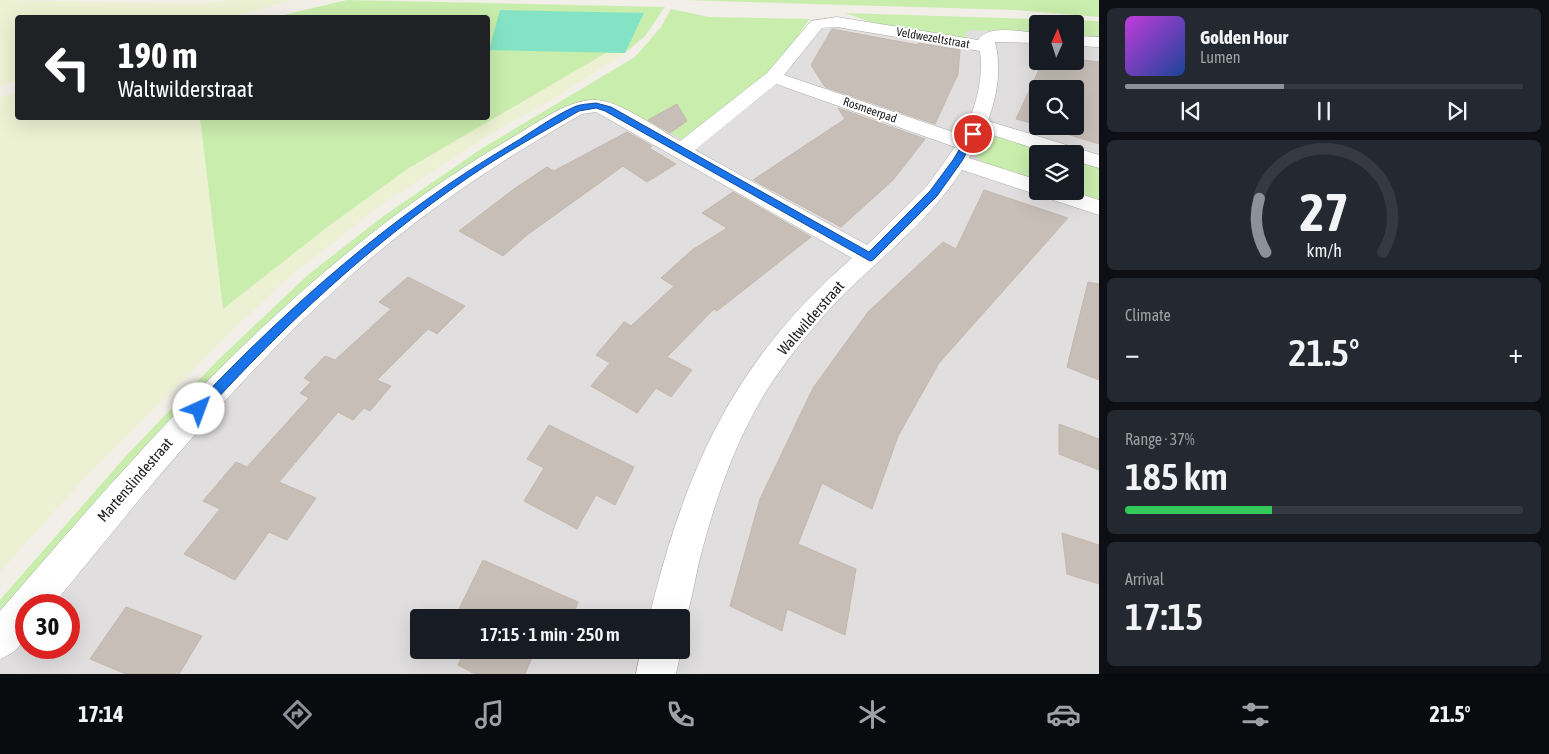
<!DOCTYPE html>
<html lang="en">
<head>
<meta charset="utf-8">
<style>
	body { margin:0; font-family:"Asap Condensed",sans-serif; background:#242831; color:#f1f3f6; height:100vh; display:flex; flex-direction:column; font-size:19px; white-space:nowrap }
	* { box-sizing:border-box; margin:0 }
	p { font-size:16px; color:#9ea1a6 }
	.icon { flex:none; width:28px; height:28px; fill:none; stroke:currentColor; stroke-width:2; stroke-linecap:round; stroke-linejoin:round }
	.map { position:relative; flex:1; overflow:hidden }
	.side { display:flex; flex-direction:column; gap:8px; padding:8px; background:#0d0f14; width:450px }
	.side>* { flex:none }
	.hud { position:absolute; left:15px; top:15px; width:475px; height:105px; border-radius:5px; box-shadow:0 5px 20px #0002; background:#202124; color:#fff; overflow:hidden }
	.needle { width:32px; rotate:3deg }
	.buttons { position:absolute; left:1029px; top:15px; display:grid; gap:10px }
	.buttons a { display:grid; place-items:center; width:55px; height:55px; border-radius:5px; background:#171b24; box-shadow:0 5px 20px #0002; font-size:25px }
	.speed { position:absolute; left:15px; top:594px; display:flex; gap:10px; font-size:25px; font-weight:700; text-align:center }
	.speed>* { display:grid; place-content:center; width:65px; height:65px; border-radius:50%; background:#171b24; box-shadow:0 5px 20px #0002; line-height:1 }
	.speed .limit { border:8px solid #d22; background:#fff; color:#111 }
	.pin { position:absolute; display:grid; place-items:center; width:42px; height:42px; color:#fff; margin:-21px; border:2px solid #fff; border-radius:50%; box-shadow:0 1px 5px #0007 }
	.me { position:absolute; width:55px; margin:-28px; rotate:43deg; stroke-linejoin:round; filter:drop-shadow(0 0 4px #0008) }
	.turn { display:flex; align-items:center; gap:18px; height:105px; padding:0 20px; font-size:22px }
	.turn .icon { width:65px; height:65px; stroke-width:2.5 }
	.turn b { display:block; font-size:35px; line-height:42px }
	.big { font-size:38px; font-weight:600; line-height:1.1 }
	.side .tile { flex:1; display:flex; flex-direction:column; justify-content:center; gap:8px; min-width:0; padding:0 18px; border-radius:8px; background:#242831 }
	.side .dial { align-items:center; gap:0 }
	.dial svg { height:130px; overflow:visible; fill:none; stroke:#363941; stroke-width:7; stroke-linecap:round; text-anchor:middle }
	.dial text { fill:#f1f3f6; stroke:none }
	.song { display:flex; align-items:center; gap:15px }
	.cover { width:60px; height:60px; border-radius:8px; background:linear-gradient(135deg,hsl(290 70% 55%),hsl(220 70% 35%)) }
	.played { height:5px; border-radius:2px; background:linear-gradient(90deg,#8c9099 40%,#363941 40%) }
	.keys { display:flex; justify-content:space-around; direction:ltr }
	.heat { display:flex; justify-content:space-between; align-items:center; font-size:28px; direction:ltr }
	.charge { height:8px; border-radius:4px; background:linear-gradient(90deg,#34c759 37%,#363941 0) }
	.trip { position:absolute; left:410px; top:609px; width:280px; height:50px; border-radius:5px; background:#171b24; box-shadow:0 5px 20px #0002; font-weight:600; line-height:50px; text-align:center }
	.menu { display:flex; height:80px; justify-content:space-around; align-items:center; background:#090b0e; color:#9ea1a6 }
	.menu .icon { width:35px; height:35px }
	.menu .on { color:#8c9099 }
	.menu b { font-size:22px; color:#f1f3f6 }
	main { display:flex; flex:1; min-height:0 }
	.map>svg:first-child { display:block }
	.residential { fill:#e0dede; fill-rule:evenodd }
	.farmland { fill:#edf1d3 }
	.grass { fill:#c9edad }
	.pitch { fill:#84e3c4 }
	.building { fill:#c7beb7; stroke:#c5b7a9 }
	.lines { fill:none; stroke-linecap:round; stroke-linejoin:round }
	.street-casing { stroke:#a8a8a8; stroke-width:1 }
	.street { fill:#fff; fill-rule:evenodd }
	.route { fill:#1a73e8; stroke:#114b97 }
	.labels { text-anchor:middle; stroke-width:4; stroke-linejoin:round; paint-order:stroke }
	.far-street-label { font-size:12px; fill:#212121; stroke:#fff }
	.street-label { font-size:15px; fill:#212121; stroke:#fff }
</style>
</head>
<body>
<main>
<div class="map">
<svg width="1099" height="674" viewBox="0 0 1099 674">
	<rect width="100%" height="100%" fill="#f2efe8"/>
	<path class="residential" d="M 811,22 L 1037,31 L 1038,61 L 1075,61 L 1075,34 L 1099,35 L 1099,674 L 0,674 L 0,661 L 26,627 L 26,648 L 69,648 L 69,605 L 43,605 L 257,358 L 394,234 L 580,110 L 770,74 ZM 1038,89 L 1075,89 L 1075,126 L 1038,126 ZM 1038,154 L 1075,154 L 1075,191 L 1038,191 ZM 419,618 L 681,618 L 681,650 L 419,650 Z"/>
	<g class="farmland">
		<path d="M 0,0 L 195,4 L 234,0 L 293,0 L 233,17 L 18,18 L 17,81 L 0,86 Z"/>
		<path d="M 606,53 L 625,53 L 552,100 L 497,130 L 385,202 L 295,272 L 242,321 L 90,472 L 0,572 L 0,97 L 17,92 L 18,118 L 200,118 L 223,309 L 330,225 L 409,168 Z"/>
	</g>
	<g class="grass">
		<path d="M 347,0 L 665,7 L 645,36 L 625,53 L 606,53 L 409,168 L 330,225 L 223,309 L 200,118 L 488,118 L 488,18 L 275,17 Z"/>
		<path d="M 682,0 L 1099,0 L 1099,17 L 1015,10 Z"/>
		<path d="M 671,9 L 709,17 L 810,19 C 800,31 793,45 783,57 C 756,90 718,115 685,141 L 611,102 L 600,101 L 537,126 L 489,152 L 393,220 L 0,625 L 0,600 L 126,456 L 218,360 L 309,274 L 385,215 L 481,149 L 635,57 L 661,27 Z"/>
		<path d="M 845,13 L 1099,21 L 1099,37 L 1075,36 L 1075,24 L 1038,24 L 1037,33 L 967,30 L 965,39 L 874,23 Z"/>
		<path d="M 986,133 L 1060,154 L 1038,154 L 1037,181 C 1020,175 980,168 971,151 L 979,136 Z"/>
		<path d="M 1075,159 L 1099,166 L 1099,202 L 1068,191 L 1075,191 Z"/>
	</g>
	<path class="pitch" d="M 500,10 L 644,13 L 625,53 L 489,50 Z"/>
	<g class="building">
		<path d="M 832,29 L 918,45 L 918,43 L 960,50 L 958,74 L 935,124 L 825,87 L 811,65 Z"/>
		<path d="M 1075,59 L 1099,62 L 1099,144 L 1041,126 L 1075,126 L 1075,89 L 1038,89 L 1038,125 L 1016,119 L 1043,61 L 1075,61 Z"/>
		<path d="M 677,104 L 687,121 L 670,133 L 648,120 Z"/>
		<path d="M 838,108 L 925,139 L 893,180 L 841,227 L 753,180 L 845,119 Z"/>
		<path d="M 627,132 L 652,146 L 649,148 L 676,164 L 647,182 L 623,166 L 527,235 L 503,256 L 459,231 L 514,189 L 547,167 L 554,171 Z"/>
		<path d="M 984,190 L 1068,218 L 939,363 L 898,436 L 872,509 L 822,483 L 798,544 L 856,569 L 845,635 L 787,609 L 782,631 L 730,606 L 760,499 L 813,388 L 868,312 L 943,242 L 956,249 Z"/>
		<path d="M 733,192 L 811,237 L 717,311 L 714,309 L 667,357 L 692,370 L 671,397 L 656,388 L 637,413 L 591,386 L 610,363 L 596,355 L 624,322 L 631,326 L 674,286 L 661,278 L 692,250 L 727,228 L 702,213 Z"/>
		<path d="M 408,277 L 465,306 L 437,334 L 428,329 L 377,380 L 391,386 L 370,411 L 364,408 L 353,420 L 338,412 L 279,482 L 316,498 L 287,540 L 269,532 L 235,580 L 184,554 L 220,509 L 203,501 L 236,462 L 247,467 L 309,398 L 300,393 L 311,382 L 304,378 L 325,356 L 335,360 L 391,309 L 379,302 Z"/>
		<path d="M 1088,282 L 1099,284 L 1099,380 L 1067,367 Z"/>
		<path d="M 1059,424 L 1099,439 L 1099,470 L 1059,454 Z"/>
		<path d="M 549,425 L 634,467 L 615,505 L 596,495 L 577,529 L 524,501 L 544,468 L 527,459 Z"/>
		<path d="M 1062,533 L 1099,545 L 1099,584 L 1067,574 Z"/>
		<path d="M 483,560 L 578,602 L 572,618 L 477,618 L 459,609 Z"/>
		<path d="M 126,607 L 202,636 L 179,674 L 126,674 L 90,659 Z"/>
		<path d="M 465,650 L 535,650 L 525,674 L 475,674 L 458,665 Z"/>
	</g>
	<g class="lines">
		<defs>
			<g id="street">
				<path d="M 837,17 L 978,40 C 988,24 1022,32 1038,33 L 1038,43 L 995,42 C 1002,69 997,95 988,121 L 1099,155 L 1099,168 L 1075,161 L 1075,154 L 1052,154 L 983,132 L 969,158 L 1038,180 L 1038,191 L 1072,191 L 1099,200 L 1099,215 L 962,170 C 932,217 888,252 848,290 C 817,321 788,357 765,393 C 734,444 715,501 700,558 C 694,583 691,608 681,631 L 681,618 L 649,618 C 685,469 734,360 852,258 L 596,112 L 582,114 C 499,161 420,214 348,278 C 238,376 146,491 53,605 L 26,605 C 26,633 29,647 0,659 L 0,611 C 154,432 302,262 508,140 C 532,126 569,98 597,100 C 622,102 658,129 680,141 L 767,73 L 811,21 ZM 837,27 L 980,51 C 984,80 975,110 962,135 L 784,75 L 822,28 ZM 776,84 L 955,147 L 927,186 L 867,245 L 695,150 Z"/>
				<path d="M 1075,36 L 1099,37 L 1099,47 L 1075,46 Z"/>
				<path d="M 641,650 L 681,650 L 676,674 L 636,674 Z"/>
			</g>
		</defs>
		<use href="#street" class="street-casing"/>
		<use href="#street" class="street"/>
	</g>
	<path class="route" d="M 596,103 L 611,107 L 869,252 L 930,191 L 953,160 L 970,132 L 977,134 L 962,161 L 937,196 L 873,260 L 870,261 L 605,111 L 596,108 L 579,111 C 543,132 504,153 469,177 C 371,244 284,325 204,413 L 195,413 L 193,409 L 195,405 C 290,305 393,214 512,144 C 532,132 552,117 574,107 C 580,104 589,104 596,103 Z"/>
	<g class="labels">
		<g class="far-street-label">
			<text transform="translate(933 38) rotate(10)" y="4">Veldwezeltstraat</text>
			<text transform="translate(870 110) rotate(19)" y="4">Rosmeerpad</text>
		</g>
		<g class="street-label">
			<text transform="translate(811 318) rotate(-49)" y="5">Waltwilderstraat</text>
			<text transform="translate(135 480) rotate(-49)" y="5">Martenslindestraat</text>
		</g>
	</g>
</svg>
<div class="buttons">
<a><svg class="needle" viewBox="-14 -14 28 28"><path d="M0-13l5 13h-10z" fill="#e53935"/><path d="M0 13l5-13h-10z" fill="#9ea1a6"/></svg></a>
<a><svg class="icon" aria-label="search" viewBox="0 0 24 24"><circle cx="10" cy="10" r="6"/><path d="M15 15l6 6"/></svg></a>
<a><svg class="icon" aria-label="layers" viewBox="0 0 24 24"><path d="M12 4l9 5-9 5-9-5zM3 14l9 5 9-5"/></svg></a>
</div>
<div class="speed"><div class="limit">30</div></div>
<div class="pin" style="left:973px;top:134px;background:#d93025"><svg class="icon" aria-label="arrive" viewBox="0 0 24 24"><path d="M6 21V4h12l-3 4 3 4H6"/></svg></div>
<svg class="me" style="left:199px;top:409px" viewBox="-20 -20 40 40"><circle r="19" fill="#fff"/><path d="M0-13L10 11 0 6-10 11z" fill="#1a73e8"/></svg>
<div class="trip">17:15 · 1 min · 250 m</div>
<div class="hud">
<div class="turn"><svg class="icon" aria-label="left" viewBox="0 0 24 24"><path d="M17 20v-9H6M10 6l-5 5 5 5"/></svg><div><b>190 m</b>Waltwilderstraat</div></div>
</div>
</div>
<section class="side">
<div class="tile">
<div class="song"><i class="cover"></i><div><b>Golden Hour</b><p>Lumen</p></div></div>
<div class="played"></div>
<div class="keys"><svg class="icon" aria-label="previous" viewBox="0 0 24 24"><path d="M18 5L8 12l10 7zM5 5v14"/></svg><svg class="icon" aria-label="pause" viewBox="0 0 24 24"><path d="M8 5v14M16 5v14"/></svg><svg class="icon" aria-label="next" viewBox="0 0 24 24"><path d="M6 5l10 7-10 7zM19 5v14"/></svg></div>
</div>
<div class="tile dial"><svg viewBox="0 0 100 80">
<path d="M14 69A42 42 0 1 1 86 69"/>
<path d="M14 69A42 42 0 0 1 10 36" stroke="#8c9099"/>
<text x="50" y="56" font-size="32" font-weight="700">27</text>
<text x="50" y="72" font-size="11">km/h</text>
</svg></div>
<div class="tile"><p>Climate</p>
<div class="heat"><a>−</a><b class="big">21.5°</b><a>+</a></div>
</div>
<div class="tile"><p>Range · 37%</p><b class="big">185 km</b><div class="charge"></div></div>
<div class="tile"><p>Arrival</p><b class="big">17:15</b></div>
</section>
</main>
<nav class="menu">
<b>17:14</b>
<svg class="icon on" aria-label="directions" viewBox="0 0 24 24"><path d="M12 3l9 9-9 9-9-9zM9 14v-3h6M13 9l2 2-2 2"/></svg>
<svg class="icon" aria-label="music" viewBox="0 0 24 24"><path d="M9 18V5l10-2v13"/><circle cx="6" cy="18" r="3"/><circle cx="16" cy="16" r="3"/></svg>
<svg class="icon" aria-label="phone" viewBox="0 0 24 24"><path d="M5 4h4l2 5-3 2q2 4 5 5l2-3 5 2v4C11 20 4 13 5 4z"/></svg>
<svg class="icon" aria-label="climate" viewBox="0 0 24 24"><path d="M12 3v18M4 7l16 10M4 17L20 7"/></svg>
<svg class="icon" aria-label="car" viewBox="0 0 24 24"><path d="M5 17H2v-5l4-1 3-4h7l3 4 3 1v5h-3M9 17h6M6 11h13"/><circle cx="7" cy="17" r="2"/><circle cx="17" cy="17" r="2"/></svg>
<svg class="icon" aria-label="filters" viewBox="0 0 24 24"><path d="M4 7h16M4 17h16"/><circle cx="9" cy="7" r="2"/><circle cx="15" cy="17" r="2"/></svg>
<b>21.5°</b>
</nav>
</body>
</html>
